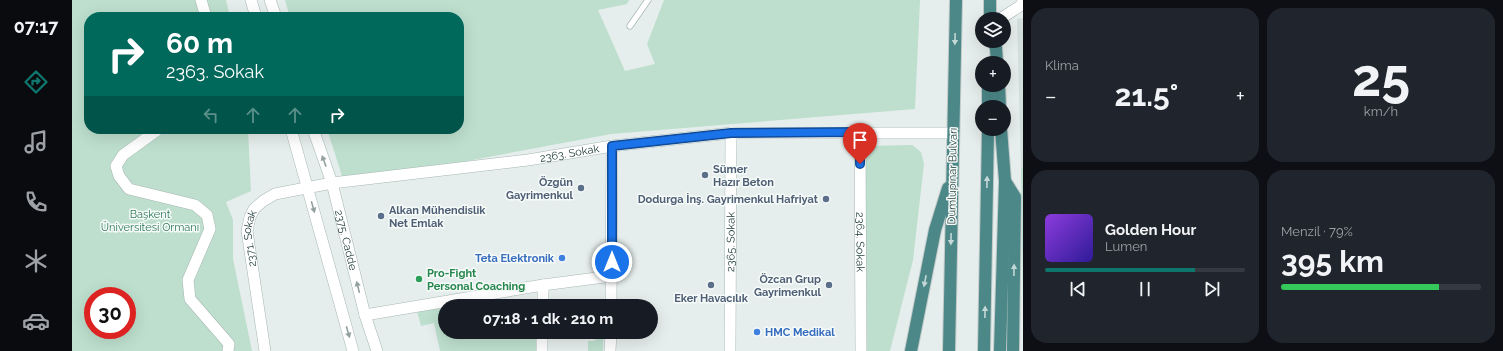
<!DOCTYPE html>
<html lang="tr">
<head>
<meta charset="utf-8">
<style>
	body { margin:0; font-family:Raleway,sans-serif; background:#20242c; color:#f1f3f6; height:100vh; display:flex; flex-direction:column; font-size:15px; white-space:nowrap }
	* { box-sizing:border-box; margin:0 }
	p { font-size:13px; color:#9ea1a6 }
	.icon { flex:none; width:22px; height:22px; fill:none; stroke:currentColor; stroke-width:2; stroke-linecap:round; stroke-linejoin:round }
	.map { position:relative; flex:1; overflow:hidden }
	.panel { display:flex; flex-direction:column; gap:8px; padding:8px; background:#0d0f14; width:480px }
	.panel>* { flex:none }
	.top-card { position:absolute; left:12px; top:12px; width:380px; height:122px; border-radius:16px; box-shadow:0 4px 16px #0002; background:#00695c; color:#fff; overflow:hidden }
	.tools { position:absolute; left:903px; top:12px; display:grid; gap:8px }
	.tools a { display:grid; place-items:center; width:36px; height:36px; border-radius:50%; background:#171b24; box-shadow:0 4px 16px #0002; font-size:20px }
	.speed { position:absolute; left:12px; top:287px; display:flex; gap:8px; font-size:20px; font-weight:700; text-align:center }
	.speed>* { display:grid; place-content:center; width:52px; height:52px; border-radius:50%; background:#171b24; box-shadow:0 4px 16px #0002; line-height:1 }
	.speed .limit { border:6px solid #d22; background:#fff; color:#111 }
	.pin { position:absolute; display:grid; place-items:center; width:34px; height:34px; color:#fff; margin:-41px -17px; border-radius:50% 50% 50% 0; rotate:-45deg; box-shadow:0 0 4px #0007 }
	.pin .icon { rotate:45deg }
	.me { position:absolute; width:44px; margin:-22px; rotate:0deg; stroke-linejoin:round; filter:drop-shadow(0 0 3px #0008) }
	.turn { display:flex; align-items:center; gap:14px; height:84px; padding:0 16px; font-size:18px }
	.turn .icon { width:52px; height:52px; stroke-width:2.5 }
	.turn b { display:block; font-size:28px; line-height:34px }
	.lanes { display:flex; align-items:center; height:38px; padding:0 16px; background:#0003; justify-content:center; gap:20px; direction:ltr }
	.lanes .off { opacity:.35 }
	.big { font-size:30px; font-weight:700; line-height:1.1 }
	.panel .widget { flex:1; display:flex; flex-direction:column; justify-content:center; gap:6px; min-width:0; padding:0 14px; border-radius:16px; background:#20242c }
	.panel .dial { align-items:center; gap:0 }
	.dial b { font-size:52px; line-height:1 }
	.song { display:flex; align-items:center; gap:12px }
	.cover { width:48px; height:48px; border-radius:6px; background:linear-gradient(135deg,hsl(270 70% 55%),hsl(250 70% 35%)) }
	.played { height:4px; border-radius:2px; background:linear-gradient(90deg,#0f766e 75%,#363941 75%) }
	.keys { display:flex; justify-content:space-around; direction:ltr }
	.heat { display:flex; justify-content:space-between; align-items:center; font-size:22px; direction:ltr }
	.charge { height:6px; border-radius:3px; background:linear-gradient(90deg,#34c759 79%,#363941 0) }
	.panel .tiles { flex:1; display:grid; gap:8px; grid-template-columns:repeat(2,1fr) }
	.trip { position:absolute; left:366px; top:299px; width:220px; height:40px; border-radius:20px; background:#171b24; box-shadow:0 4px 16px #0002; font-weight:700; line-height:40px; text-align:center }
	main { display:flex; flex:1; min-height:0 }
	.menu { display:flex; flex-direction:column; width:72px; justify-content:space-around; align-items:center; background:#090b0e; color:#9ea1a6 }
	.menu .icon { width:28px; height:28px }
	.menu .active { color:#0f766e }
	.menu b { font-size:18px; color:#f1f3f6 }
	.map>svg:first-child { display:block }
	.built { fill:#d3dedc }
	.green { fill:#bedfce; fill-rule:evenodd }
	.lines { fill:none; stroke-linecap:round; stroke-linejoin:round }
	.service-casing { stroke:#a7b7b5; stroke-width:7 }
	.minor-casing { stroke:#a7b7b5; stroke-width:12 }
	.trunk-casing { stroke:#c2cac9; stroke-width:14 }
	.service { stroke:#fff; stroke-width:5.5 }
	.minor { stroke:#fff; stroke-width:11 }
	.trunk { stroke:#4c8888; stroke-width:12 }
	.oneway { fill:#c3d8d7 }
	.oneway2 { fill:#92a09f }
	.route-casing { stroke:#114b97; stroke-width:10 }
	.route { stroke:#1a73e8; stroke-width:7 }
	.service-dot { fill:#5c6f8a; stroke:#f6fbf9; stroke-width:1.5 }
	.shop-dot { fill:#3f7fe0; stroke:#f6fbf9; stroke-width:1.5 }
	.leisure-dot { fill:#2e9e5b; stroke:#f6fbf9; stroke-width:1.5 }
	.labels { text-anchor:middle; stroke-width:3; stroke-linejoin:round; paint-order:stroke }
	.street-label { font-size:11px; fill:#24413f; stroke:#f6fbf9 }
	.service-label { font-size:11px; font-weight:bold; fill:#4e5e75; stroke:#f6fbf9; text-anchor:end }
	.park-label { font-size:11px; fill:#2d795a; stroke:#f6fbf9 }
	.shop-label { font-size:11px; font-weight:bold; fill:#366cbe; stroke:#f6fbf9; text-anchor:end }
	.leisure-label { font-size:11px; font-weight:bold; fill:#27864d; stroke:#f6fbf9; text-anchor:start }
</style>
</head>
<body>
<main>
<nav class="menu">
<b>07:17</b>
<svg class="icon active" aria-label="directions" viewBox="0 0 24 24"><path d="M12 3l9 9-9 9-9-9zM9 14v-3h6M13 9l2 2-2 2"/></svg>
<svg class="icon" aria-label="music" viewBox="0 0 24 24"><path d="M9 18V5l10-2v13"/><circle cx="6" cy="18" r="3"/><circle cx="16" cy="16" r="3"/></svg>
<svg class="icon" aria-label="phone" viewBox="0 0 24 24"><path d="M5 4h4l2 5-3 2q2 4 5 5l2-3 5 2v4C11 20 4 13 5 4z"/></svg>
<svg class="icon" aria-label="climate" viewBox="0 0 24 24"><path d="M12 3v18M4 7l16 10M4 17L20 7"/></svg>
<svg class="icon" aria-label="car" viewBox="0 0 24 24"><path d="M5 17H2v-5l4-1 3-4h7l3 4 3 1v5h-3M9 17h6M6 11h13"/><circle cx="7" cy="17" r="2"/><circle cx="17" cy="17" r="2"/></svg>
</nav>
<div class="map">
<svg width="951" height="351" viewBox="0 0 951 351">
	<rect width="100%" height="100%" fill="#e5eeec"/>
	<path class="built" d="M 951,18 L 951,169 L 949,169 L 945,19 Z"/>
	<g class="green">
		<path d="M 0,0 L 154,0 L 158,17 L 17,17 L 17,129 L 176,129 L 179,191 L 154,202 L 161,220 L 161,259 L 180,351 L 0,351 ZM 21,296 L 55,296 L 55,330 L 21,330 Z"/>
		<path d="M 213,0 L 557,0 L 555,4 L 526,10 L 553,71 L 583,64 L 575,44 L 592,0 L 848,0 L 843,109 L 539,134 L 347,170 L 270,176 L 255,129 L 387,129 L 387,17 L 218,17 Z"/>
		<path d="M 840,145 L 849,152 L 852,164 L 841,260 L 818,351 L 793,351 L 794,146 Z"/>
		<path d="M 949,169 L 951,169 L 951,309 Z"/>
		<path d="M 461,301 L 466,306 L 403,306 L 435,302 Z"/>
		<path d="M 373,308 L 373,332 L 465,332 L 464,351 L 368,351 L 362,323 L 349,326 L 345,311 Z"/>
		<path d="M 527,338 L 531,338 L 531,351 L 516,351 L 516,341 L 521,341 Z"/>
	</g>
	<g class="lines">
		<defs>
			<path id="service" d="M 558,26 L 576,0"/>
			<g id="minor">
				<path d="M 129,0 L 134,17"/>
				<path d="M 179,0 L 184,17"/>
				<path d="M 198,0 L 204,17"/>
				<path d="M 928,19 L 948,6 L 951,2"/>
				<path d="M 87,129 L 51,155 L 44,166 L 47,176 L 57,189 L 123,205 L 135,215 L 138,229 L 116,280 L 118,299 L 157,344 L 156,351"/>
				<path d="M 219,129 L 281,351"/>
				<path id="s1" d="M 241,129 L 260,183 L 293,315 L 305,351"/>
				<path id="s2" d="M 788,132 L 789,351"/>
				<path d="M 471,306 L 471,285"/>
				<path d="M 539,306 L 540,146"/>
				<path d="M 293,315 L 471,285 L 540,276"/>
				<path id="s3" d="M 193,351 L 175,231 L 178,217 L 182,209 L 191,201 L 203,194 L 260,183 L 456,160 L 540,146 L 659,133 L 881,133"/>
				<path d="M 470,351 L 470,332"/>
				<path d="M 538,351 L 539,332"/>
				<path id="s4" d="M 658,351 L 659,133"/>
			</g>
			<g id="trunk">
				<path d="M 918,19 L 918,0"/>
				<path d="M 921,41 L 924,48 L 925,63"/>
				<path d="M 927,85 L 928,107"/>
				<path d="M 916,107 L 916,85"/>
				<path d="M 933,181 L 943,197 L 941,351"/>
				<path d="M 839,351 L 863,230 L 876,188"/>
				<path d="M 877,351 L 884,0"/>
				<path d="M 912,351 L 916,129"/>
				<path d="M 928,351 L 933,181 L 929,129"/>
			</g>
		</defs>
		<use href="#service" class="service-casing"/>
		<use href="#minor" class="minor-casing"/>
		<use href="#trunk" class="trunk-casing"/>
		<use href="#service" class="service"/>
		<use href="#minor" class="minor"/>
		<use href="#trunk" class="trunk"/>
	</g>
	<defs><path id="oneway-solid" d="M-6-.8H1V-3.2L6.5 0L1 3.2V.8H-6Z"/></defs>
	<g class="oneway">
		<use href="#oneway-solid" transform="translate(883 39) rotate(91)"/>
		<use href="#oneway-solid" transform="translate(915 182) rotate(-89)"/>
		<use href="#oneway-solid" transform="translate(879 239) rotate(91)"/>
		<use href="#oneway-solid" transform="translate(942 270) rotate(-89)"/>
		<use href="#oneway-solid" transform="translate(853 281) rotate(101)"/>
		<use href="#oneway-solid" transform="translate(913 312) rotate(-89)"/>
	</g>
	<g class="oneway2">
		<use href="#oneway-solid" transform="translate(252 161) rotate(-110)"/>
		<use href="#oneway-solid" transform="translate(241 207) rotate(74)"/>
		<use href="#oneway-solid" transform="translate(286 287) rotate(-104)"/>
		<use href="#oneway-solid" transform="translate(276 332) rotate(74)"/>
	</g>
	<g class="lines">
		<defs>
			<path id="route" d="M 540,262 L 540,146 L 659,133 L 788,132 L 788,164"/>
		</defs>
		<use href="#route" class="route-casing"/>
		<use href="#route" class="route"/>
	</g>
	<g class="service-dot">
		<circle cx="633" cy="175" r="4"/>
		<circle cx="509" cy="188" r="4"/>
		<circle cx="754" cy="199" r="4"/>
		<circle cx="309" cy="216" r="4"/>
		<circle cx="639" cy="285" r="4"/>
		<circle cx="757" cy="285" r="4"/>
	</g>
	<g class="shop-dot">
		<circle cx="490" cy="258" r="4"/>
		<circle cx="685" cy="332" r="4"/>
	</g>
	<circle class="leisure-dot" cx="347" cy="279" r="4"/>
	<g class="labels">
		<g class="street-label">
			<text dy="4" stroke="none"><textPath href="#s3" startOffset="468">2363. Sokak</textPath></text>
			<text transform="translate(880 176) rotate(-89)" y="4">Dumlupınar Bulvarı</text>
			<text dy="4" stroke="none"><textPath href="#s3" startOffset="114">2371. Sokak</textPath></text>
			<text dy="4" stroke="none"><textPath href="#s1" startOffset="116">2375. Cadde</textPath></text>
			<text dy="4" stroke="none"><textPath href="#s4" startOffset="109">2365. Sokak</textPath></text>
			<text dy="4" stroke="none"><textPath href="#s2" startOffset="110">2364. Sokak</textPath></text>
		</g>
		<g class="service-label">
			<text x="641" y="173" text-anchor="start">Sümer<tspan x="641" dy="13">Hazır Beton</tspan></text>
			<text x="501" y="186">Özgün<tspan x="501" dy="13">Gayrimenkul</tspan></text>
			<text x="746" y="203">Dodurga İnş. Gayrimenkul Hafriyat</text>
			<text x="317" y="214" text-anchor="start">Alkan Mühendislik<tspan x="317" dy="13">Net Emlak</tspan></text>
			<text x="749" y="283">Özcan Grup<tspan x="749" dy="13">Gayrimenkul</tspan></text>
			<text x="639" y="302" text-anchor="middle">Eker Havacılık</text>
		</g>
		<g class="park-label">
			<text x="78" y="218">Başkent<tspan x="78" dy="13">Üniversitesi Ormanı</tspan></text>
		</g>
		<g class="shop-label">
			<text x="482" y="262">Teta Elektronik</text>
			<text x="693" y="336" text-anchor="start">HMC Medikal</text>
		</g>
		<g class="leisure-label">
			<text x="355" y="277">Pro-Fight<tspan x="355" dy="13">Personal Coaching</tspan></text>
		</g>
	</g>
</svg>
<div class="tools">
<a><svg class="icon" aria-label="layers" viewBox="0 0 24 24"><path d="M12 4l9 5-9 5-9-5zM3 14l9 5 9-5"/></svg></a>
<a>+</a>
<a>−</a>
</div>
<div class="speed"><div class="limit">30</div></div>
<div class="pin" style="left:788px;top:164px;background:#d93025"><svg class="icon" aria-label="arrive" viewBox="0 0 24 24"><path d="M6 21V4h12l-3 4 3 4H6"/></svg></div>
<svg class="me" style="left:540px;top:262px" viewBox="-20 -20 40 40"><circle r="17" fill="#1a73e8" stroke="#fff" stroke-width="3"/><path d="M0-11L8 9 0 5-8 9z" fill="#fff"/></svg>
<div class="trip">07:18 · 1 dk · 210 m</div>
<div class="top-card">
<div class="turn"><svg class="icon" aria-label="right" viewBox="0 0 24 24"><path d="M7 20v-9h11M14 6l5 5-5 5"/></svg><div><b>60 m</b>2363. Sokak</div></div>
<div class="lanes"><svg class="icon off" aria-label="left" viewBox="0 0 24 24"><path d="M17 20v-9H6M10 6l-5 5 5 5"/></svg><svg class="icon off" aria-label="ahead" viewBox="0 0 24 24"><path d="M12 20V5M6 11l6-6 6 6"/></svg><svg class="icon off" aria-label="ahead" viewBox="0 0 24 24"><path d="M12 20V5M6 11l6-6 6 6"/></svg><svg class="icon" aria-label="right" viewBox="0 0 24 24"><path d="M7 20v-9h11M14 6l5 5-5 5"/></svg></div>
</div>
</div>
<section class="panel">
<div class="tiles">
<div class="widget"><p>Klima</p>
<div class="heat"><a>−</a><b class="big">21.5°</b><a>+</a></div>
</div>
<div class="widget dial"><b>25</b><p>km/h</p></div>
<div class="widget">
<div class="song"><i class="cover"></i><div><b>Golden Hour</b><p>Lumen</p></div></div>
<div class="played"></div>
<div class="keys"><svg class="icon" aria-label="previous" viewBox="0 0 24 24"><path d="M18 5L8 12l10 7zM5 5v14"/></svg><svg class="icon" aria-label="pause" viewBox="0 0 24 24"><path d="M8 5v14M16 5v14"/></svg><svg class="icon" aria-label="next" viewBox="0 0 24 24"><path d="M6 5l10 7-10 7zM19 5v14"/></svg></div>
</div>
<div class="widget"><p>Menzil · 79%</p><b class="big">395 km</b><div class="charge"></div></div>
</div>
</section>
</main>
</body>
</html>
